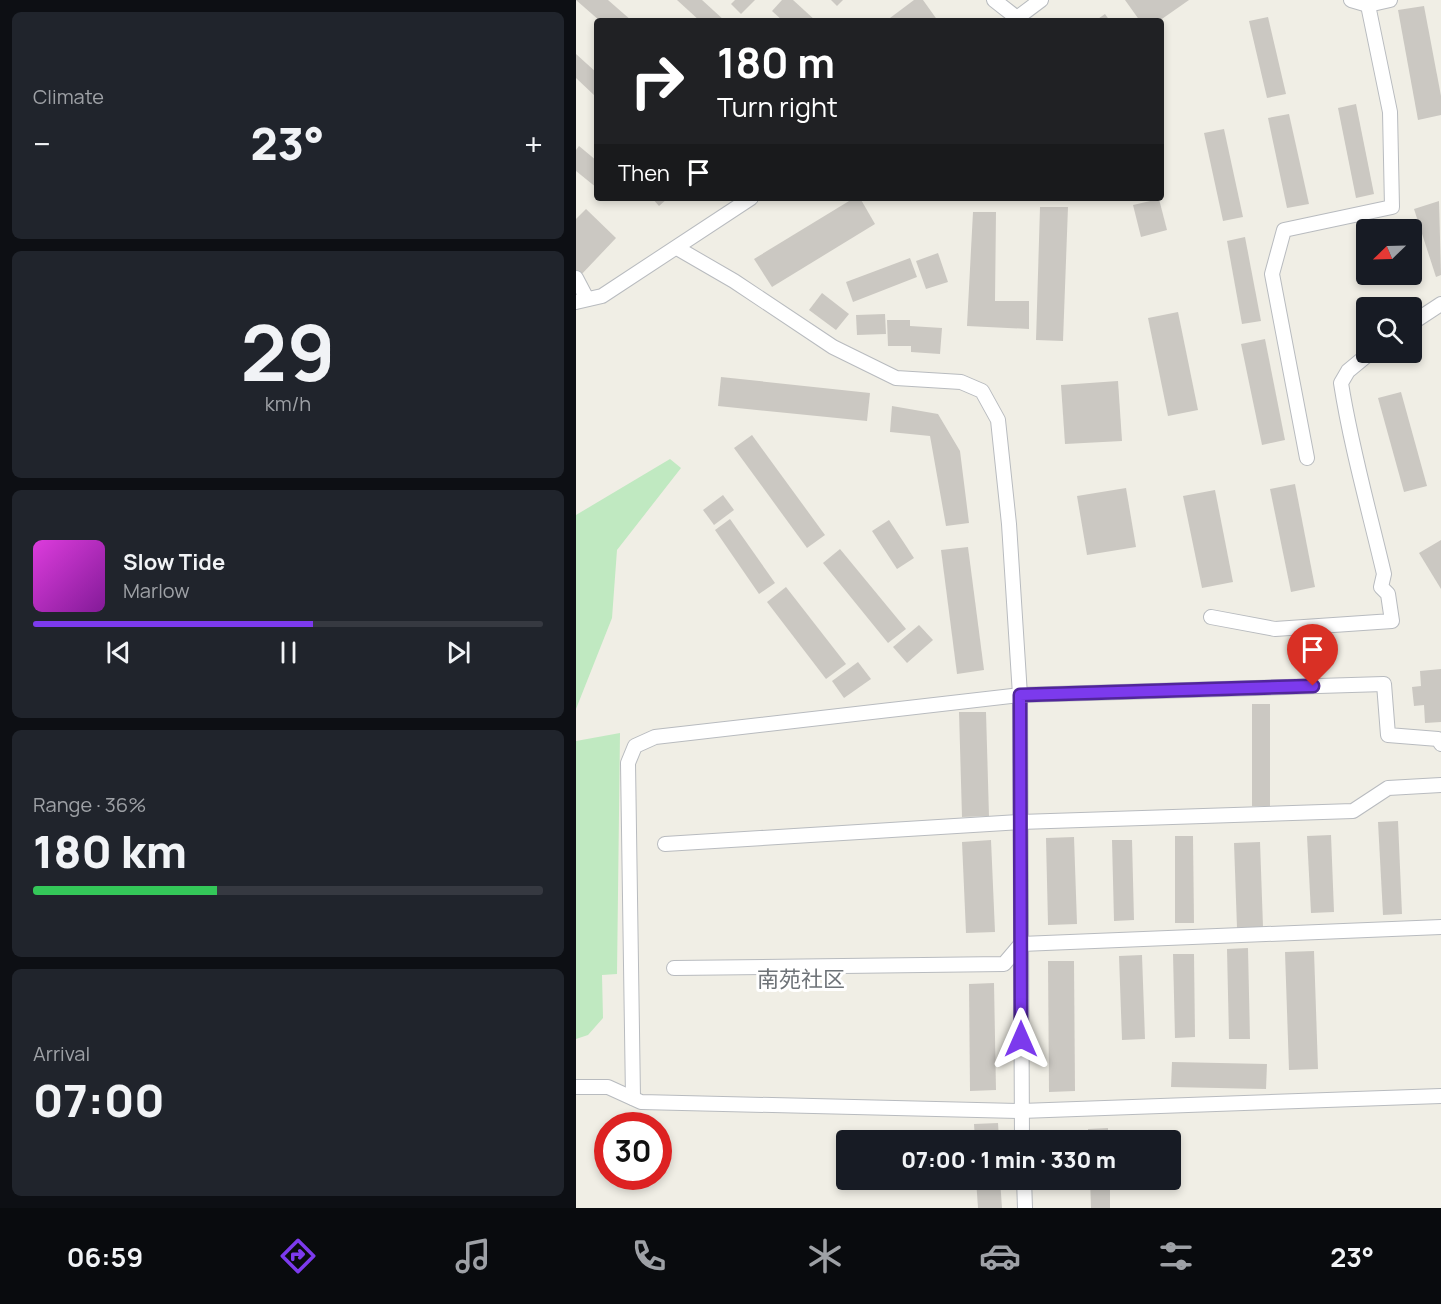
<!DOCTYPE html>
<html lang="en">
<head>
<meta charset="utf-8">
<style>
	body { margin:0; font-family:Manrope,"Noto Sans SC",sans-serif; background:#20242c; color:#f1f3f6; height:100vh; display:flex; flex-direction:column; font-size:22px; white-space:nowrap }
	* { box-sizing:border-box; margin:0 }
	p { font-size:20px; color:#9ea1a6 }
	.icon { flex:none; width:33px; height:33px; fill:none; stroke:currentColor; stroke-width:2; stroke-linecap:round; stroke-linejoin:round }
	.map { position:relative; flex:1; overflow:hidden }
	.details { display:flex; flex-direction:column; gap:12px; padding:12px; background:#0d0f14; width:576px }
	.details>* { flex:none }
	.hud { position:absolute; left:18px; top:18px; width:570px; height:183px; border-radius:6px; box-shadow:0 3px 9px #0003; background:#202124; color:#fff; overflow:hidden }
	.needle { width:39px; rotate:247deg }
	.buttons { position:absolute; left:780px; top:219px; display:grid; gap:12px }
	.buttons a { display:grid; place-items:center; width:66px; height:66px; border-radius:6px; background:#171b24; box-shadow:0 3px 9px #0003; font-size:30px }
	.speed { position:absolute; left:18px; top:1112px; display:flex; gap:12px; font-size:30px; font-weight:700; text-align:center }
	.speed>* { display:grid; place-content:center; width:78px; height:78px; border-radius:50%; background:#171b24; box-shadow:0 3px 9px #0003; line-height:1 }
	.speed .limit { border:9px solid #d22; background:#fff; color:#111 }
	.pin { position:absolute; display:grid; place-items:center; width:51px; height:51px; color:#fff; margin:-62px -26px; border-radius:50% 50% 50% 0; rotate:-45deg; box-shadow:0 0 6px #0007 }
	.pin .icon { rotate:45deg }
	.me { position:absolute; width:66px; margin:-33px; rotate:0deg; stroke-linejoin:round; filter:drop-shadow(0 0 4px #0008) }
	.turn { display:flex; align-items:center; gap:21px; height:126px; padding:0 24px; font-size:27px }
	.turn .icon { width:78px; height:78px; stroke-width:2.5 }
	.turn b { display:block; font-size:42px; line-height:51px }
	.then { display:flex; align-items:center; height:57px; padding:0 24px; background:#0003; gap:12px; font-size:22px }
	.big { font-size:45px; font-weight:800; line-height:1.1 }
	.details .tile { flex:1; display:flex; flex-direction:column; justify-content:center; gap:9px; min-width:0; padding:0 21px; border-radius:9px; background:#20242c }
	.details .dial { align-items:center; gap:0 }
	.dial b { font-size:78px; line-height:1 }
	.song { display:flex; align-items:center; gap:18px }
	.cover { width:72px; height:72px; border-radius:9px; background:linear-gradient(135deg,hsl(300 70% 55%),hsl(290 70% 35%)) }
	.played { height:6px; border-radius:3px; background:linear-gradient(90deg,#7c3aed 55%,#363941 55%) }
	.keys { display:flex; justify-content:space-around; direction:ltr }
	.heat { display:flex; justify-content:space-between; align-items:center; font-size:33px; direction:ltr }
	.charge { height:9px; border-radius:4px; background:linear-gradient(90deg,#34c759 36%,#363941 0) }
	.trip { position:absolute; left:260px; top:1130px; width:345px; height:60px; border-radius:6px; background:#171b24; box-shadow:0 3px 9px #0003; font-weight:800; line-height:60px; text-align:center }
	.menu { display:flex; height:96px; justify-content:space-around; align-items:center; background:#090b0e; color:#9ea1a6 }
	.menu .icon { width:42px; height:42px }
	.menu .active { color:#7c3aed }
	.menu b { font-size:27px; color:#f1f3f6 }
	main { display:flex; flex:1; min-height:0 }
	.map>svg:first-child { display:block }
	.green { fill:#c0e9c1 }
	.building { fill:#cbc8c2 }
	.lines { fill:none; stroke-linecap:round; stroke-linejoin:round }
	.minor-casing { stroke:#b8bbbf; stroke-width:16 }
	.minor { stroke:#fff; stroke-width:14 }
	.route-casing { stroke:#51269a; stroke-width:15 }
	.route { stroke:#7c3aed; stroke-width:10 }
	.labels { text-anchor:middle; stroke-width:6; stroke-linejoin:round; paint-order:stroke }
	.neighbourhood-label { font-size:22px; fill:#6e7378; stroke:#fff }
</style>
</head>
<body>
<main>
<section class="details">
<div class="tile"><p>Climate</p>
<div class="heat"><a>−</a><b class="big">23°</b><a>+</a></div>
</div>
<div class="tile dial"><b>29</b><p>km/h</p></div>
<div class="tile">
<div class="song"><i class="cover"></i><div><b>Slow Tide</b><p>Marlow</p></div></div>
<div class="played"></div>
<div class="keys"><svg class="icon" aria-label="previous" viewBox="0 0 24 24"><path d="M18 5L8 12l10 7zM5 5v14"/></svg><svg class="icon" aria-label="pause" viewBox="0 0 24 24"><path d="M8 5v14M16 5v14"/></svg><svg class="icon" aria-label="next" viewBox="0 0 24 24"><path d="M6 5l10 7-10 7zM19 5v14"/></svg></div>
</div>
<div class="tile"><p>Range · 36%</p><b class="big">180 km</b><div class="charge"></div></div>
<div class="tile"><p>Arrival</p><b class="big">07:00</b></div>
</section>
<div class="map">
<svg width="865" height="1208" viewBox="0 0 865 1208">
	<rect width="100%" height="100%" fill="#f0eee5"/>
	<g class="green">
		<path d="M 94,459 L 105,468 L 41,550 L 36,618 L 0,709 L 0,515 Z"/>
		<path d="M 44,733 L 41,974 L 26,975 L 27,1018 L 12,1035 L 0,1039 L 0,741 Z"/>
	</g>
	<g class="building">
		<path d="M 0,0 L 32,0 L 56,21 L 24,21 Z"/>
		<path d="M 101,0 L 126,0 L 149,21 L 124,21 Z"/>
		<path d="M 159,0 L 179,0 L 165,14 L 155,4 Z"/>
		<path d="M 206,0 L 217,0 L 240,21 L 207,21 L 196,11 Z"/>
		<path d="M 255,0 L 267,0 L 261,6 Z"/>
		<path d="M 338,0 L 347,0 L 362,21 L 310,21 Z"/>
		<path d="M 549,0 L 613,0 L 583,21 L 564,21 Z"/>
		<path d="M 848,6 L 865,96 L 865,115 L 842,120 L 822,10 Z"/>
		<path d="M 529,14 L 534,21 L 519,21 Z"/>
		<path d="M 692,17 L 710,94 L 691,98 L 673,21 Z"/>
		<path d="M 0,54 L 21,73 L 19,96 L 0,78 Z"/>
		<path d="M 780,104 L 798,194 L 780,198 L 762,108 Z"/>
		<path d="M 713,114 L 733,204 L 711,208 L 692,118 Z"/>
		<path d="M 648,129 L 667,217 L 647,221 L 628,133 Z"/>
		<path d="M 3,146 L 21,161 L 21,188 L 0,171 L 0,150 Z"/>
		<path d="M 76,198 L 92,198 L 83,206 Z"/>
		<path d="M 278,198 L 284,198 L 299,224 L 196,287 L 178,259 Z"/>
		<path d="M 583,199 L 591,230 L 565,237 L 557,205 Z"/>
		<path d="M 863,201 L 865,275 L 860,277 L 838,209 Z"/>
		<path d="M 464,207 L 492,207 L 487,341 L 460,340 Z"/>
		<path d="M 10,209 L 40,238 L 3,277 L 0,274 L 0,219 Z"/>
		<path d="M 397,212 L 420,212 L 419,301 L 453,301 L 453,329 L 391,326 Z"/>
		<path d="M 669,237 L 685,321 L 666,324 L 651,241 Z"/>
		<path d="M 362,253 L 372,282 L 350,289 L 340,261 Z"/>
		<path d="M 334,258 L 341,277 L 277,302 L 270,282 Z"/>
		<path d="M 246,293 L 273,314 L 260,330 L 233,310 Z"/>
		<path d="M 602,312 L 622,410 L 592,416 L 572,318 Z"/>
		<path d="M 309,314 L 310,334 L 281,335 L 280,315 Z"/>
		<path d="M 311,320 L 334,320 L 334,326 L 366,328 L 364,354 L 335,352 L 335,346 L 312,346 Z"/>
		<path d="M 689,339 L 709,440 L 686,445 L 665,344 Z"/>
		<path d="M 145,377 L 294,393 L 291,421 L 142,406 Z"/>
		<path d="M 542,381 L 546,441 L 489,444 L 485,385 Z"/>
		<path d="M 825,392 L 851,486 L 828,492 L 802,398 Z"/>
		<path d="M 316,406 L 362,414 L 384,451 L 393,523 L 370,526 L 354,436 L 314,432 Z"/>
		<path d="M 176,435 L 249,535 L 231,548 L 158,448 Z"/>
		<path d="M 719,484 L 739,587 L 715,592 L 694,489 Z"/>
		<path d="M 550,488 L 560,547 L 511,555 L 501,496 Z"/>
		<path d="M 639,490 L 657,582 L 626,588 L 607,496 Z"/>
		<path d="M 147,495 L 158,510 L 138,525 L 127,510 Z"/>
		<path d="M 154,519 L 199,583 L 183,594 L 139,530 Z"/>
		<path d="M 313,520 L 338,558 L 321,569 L 296,531 Z"/>
		<path d="M 865,540 L 865,589 L 843,553 Z"/>
		<path d="M 392,547 L 408,670 L 381,674 L 365,550 Z"/>
		<path d="M 264,549 L 330,629 L 312,643 L 247,563 Z"/>
		<path d="M 210,587 L 270,664 L 250,679 L 191,602 Z"/>
		<path d="M 343,625 L 357,640 L 331,663 L 317,647 Z"/>
		<path d="M 282,662 L 295,679 L 268,698 L 256,681 Z"/>
		<path d="M 865,669 L 865,722 L 849,723 L 848,705 L 838,706 L 836,687 L 845,686 L 844,671 Z"/>
		<rect x="676" y="704" width="18" height="102"/>
		<path d="M 383,712 L 410,712 L 413,816 L 386,817 Z"/>
		<path d="M 822,821 L 826,914 L 807,915 L 802,822 Z"/>
		<path d="M 755,835 L 758,912 L 735,913 L 731,836 Z"/>
		<path d="M 599,836 L 617,836 L 618,923 L 599,923 Z"/>
		<path d="M 498,837 L 501,924 L 472,925 L 470,838 Z"/>
		<path d="M 415,840 L 419,932 L 390,933 L 386,842 Z"/>
		<path d="M 536,840 L 556,840 L 558,920 L 538,921 Z"/>
		<path d="M 684,842 L 687,927 L 661,928 L 658,843 Z"/>
		<path d="M 672,948 L 674,1039 L 653,1039 L 651,949 Z"/>
		<path d="M 738,951 L 742,1069 L 713,1070 L 709,952 Z"/>
		<path d="M 597,954 L 618,954 L 619,1037 L 599,1038 Z"/>
		<path d="M 566,955 L 569,1039 L 546,1040 L 543,956 Z"/>
		<path d="M 472,961 L 498,961 L 499,1091 L 473,1092 Z"/>
		<path d="M 418,983 L 420,1090 L 394,1091 L 393,984 Z"/>
		<path d="M 596,1062 L 691,1064 L 690,1089 L 595,1087 Z"/>
		<path d="M 422,1123 L 423,1140 L 399,1140 L 398,1124 Z"/>
		<path d="M 532,1128 L 532,1140 L 512,1140 L 512,1129 Z"/>
		<path d="M 400,1179 L 424,1179 L 426,1208 L 402,1208 Z"/>
		<path d="M 514,1179 L 534,1179 L 534,1208 L 515,1208 Z"/>
	</g>
	<g class="lines">
		<defs>
			<g id="minor">
				<path d="M 418,0 L 441,18"/>
				<path d="M 775,0 L 792,5 L 814,0"/>
				<path d="M 437,21 L 465,0"/>
				<path d="M 101,248 L 158,281 L 257,347 L 320,378 L 385,382 L 406,391 L 422,420 L 433,524 L 444,695 L 446,1140"/>
				<path d="M 0,278 L 11,299"/>
				<path d="M 0,302 L 26,296 L 175,198"/>
				<path d="M 836,323 L 865,304"/>
				<path d="M 731,458 L 696,274 L 708,230 L 816,207 L 814,112 L 792,5"/>
				<path d="M 635,617 L 699,629 L 816,621 L 812,594 L 805,587 L 808,574 C 793,510 775,447 765,383 L 772,371 L 795,352"/>
				<path d="M 89,844 L 444,822 L 777,811 L 812,788 L 865,785"/>
				<path d="M 98,968 L 428,964 L 445,944 L 865,927"/>
				<path d="M 0,1087 L 32,1087 L 65,1102 L 445,1111 L 865,1096"/>
				<path d="M 57,1098 L 52,763 L 59,746 L 79,737 L 444,695 L 808,684 L 812,735 L 862,739 L 865,744"/>
				<path d="M 448,1179 L 449,1208"/>
			</g>
		</defs>
		<use href="#minor" class="minor-casing"/>
		<use href="#minor" class="minor"/>
	</g>
	<g class="lines">
		<defs>
			<path id="route" d="M 445,1039 L 444,695 L 737,686"/>
		</defs>
		<use href="#route" class="route-casing"/>
		<use href="#route" class="route"/>
	</g>
	<g class="labels">
		<g class="neighbourhood-label">
			<text x="225" y="987">南苑社区</text>
		</g>
	</g>
</svg>
<div class="buttons">
<a><svg class="needle" viewBox="-14 -14 28 28"><path d="M0-13l5 13h-10z" fill="#e53935"/><path d="M0 13l5-13h-10z" fill="#9ea1a6"/></svg></a>
<a><svg class="icon" aria-label="search" viewBox="0 0 24 24"><circle cx="10" cy="10" r="6"/><path d="M15 15l6 6"/></svg></a>
</div>
<div class="speed"><div class="limit">30</div></div>
<div class="pin" style="left:737px;top:686px;background:#d93025"><svg class="icon" aria-label="arrive" viewBox="0 0 24 24"><path d="M6 21V4h12l-3 4 3 4H6"/></svg></div>
<svg class="me" style="left:445px;top:1039px" viewBox="-20 -20 40 40"><path d="M0-17L14 15 0 8-14 15z" fill="#7c3aed" stroke="#fff" stroke-width="4"/></svg>
<div class="trip">07:00 · 1 min · 330 m</div>
<div class="hud">
<div class="turn"><svg class="icon" aria-label="right" viewBox="0 0 24 24"><path d="M7 20v-9h11M14 6l5 5-5 5"/></svg><div><b>180 m</b>Turn right</div></div>
<div class="then">Then<svg class="icon" aria-label="arrive" viewBox="0 0 24 24"><path d="M6 21V4h12l-3 4 3 4H6"/></svg></div>
</div>
</div>
</main>
<nav class="menu">
<b>06:59</b>
<svg class="icon active" aria-label="directions" viewBox="0 0 24 24"><path d="M12 3l9 9-9 9-9-9zM9 14v-3h6M13 9l2 2-2 2"/></svg>
<svg class="icon" aria-label="music" viewBox="0 0 24 24"><path d="M9 18V5l10-2v13"/><circle cx="6" cy="18" r="3"/><circle cx="16" cy="16" r="3"/></svg>
<svg class="icon" aria-label="phone" viewBox="0 0 24 24"><path d="M5 4h4l2 5-3 2q2 4 5 5l2-3 5 2v4C11 20 4 13 5 4z"/></svg>
<svg class="icon" aria-label="climate" viewBox="0 0 24 24"><path d="M12 3v18M4 7l16 10M4 17L20 7"/></svg>
<svg class="icon" aria-label="car" viewBox="0 0 24 24"><path d="M5 17H2v-5l4-1 3-4h7l3 4 3 1v5h-3M9 17h6M6 11h13"/><circle cx="7" cy="17" r="2"/><circle cx="17" cy="17" r="2"/></svg>
<svg class="icon" aria-label="filters" viewBox="0 0 24 24"><path d="M4 7h16M4 17h16"/><circle cx="9" cy="7" r="2"/><circle cx="15" cy="17" r="2"/></svg>
<b>23°</b>
</nav>
</body>
</html>
